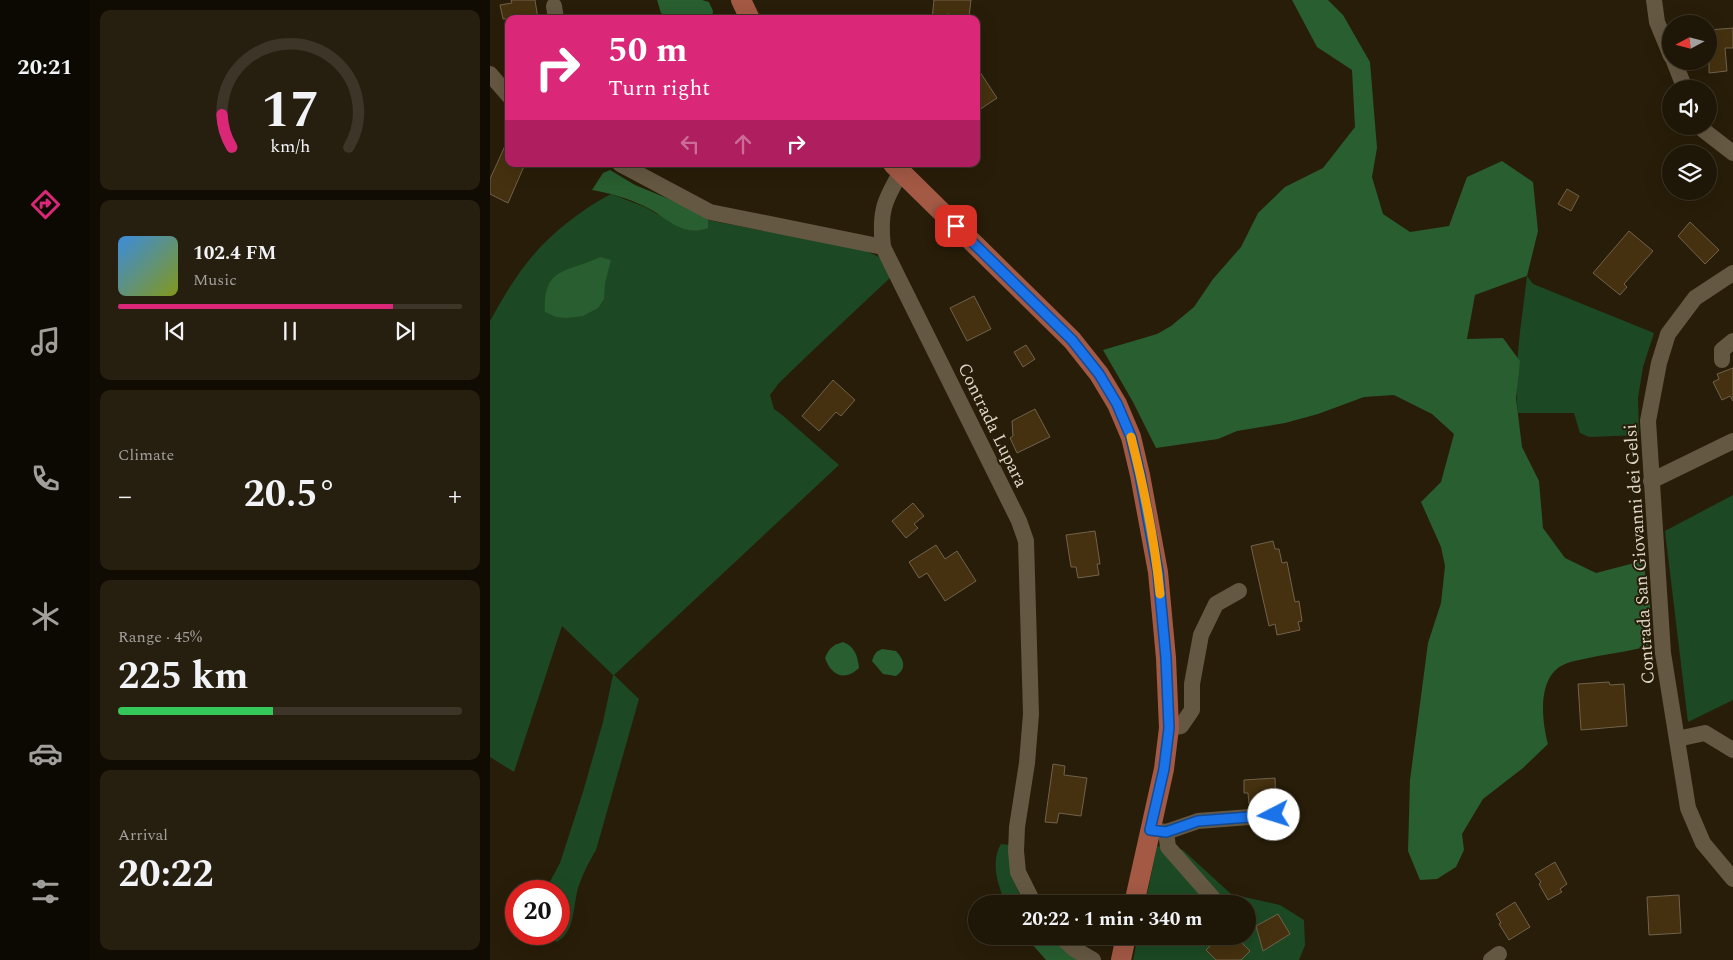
<!DOCTYPE html>
<html lang="en">
<head>
<meta charset="utf-8">
<style>
	body { margin:0; font-family:Spectral,serif; background:#261f10; color:#f1f3f6; height:100vh; display:flex; flex-direction:column; font-size:19px; white-space:nowrap }
	* { box-sizing:border-box; margin:0 }
	p { font-size:16px; color:#a19f9b }
	.icon { flex:none; width:28px; height:28px; fill:none; stroke:currentColor; stroke-width:2; stroke-linecap:round; stroke-linejoin:round }
	.map { position:relative; flex:1; overflow:hidden }
	.details { display:flex; flex-direction:column; gap:10px; padding:10px; background:#100c03; width:400px }
	.details>* { flex:none }
	.banner { position:absolute; left:15px; top:15px; width:475px; height:152px; border-radius:10px; box-shadow:0 5px 20px #0002,0 0 0 1px #3c3528; background:#db2777; color:#fff; overflow:hidden }
	.needle { width:32px; rotate:263deg }
	.controls { position:absolute; left:1172px; top:15px; display:grid; gap:10px }
	.controls a { display:grid; place-items:center; width:55px; height:55px; border-radius:50%; background:#1e1606; box-shadow:0 5px 20px #0002,0 0 0 1px #3c3528; font-size:25px }
	.speed { position:absolute; left:15px; top:880px; display:flex; gap:10px; font-size:25px; font-weight:700; text-align:center }
	.speed>* { display:grid; place-content:center; width:65px; height:65px; border-radius:50%; background:#1e1606; box-shadow:0 5px 20px #0002,0 0 0 1px #3c3528; line-height:1 }
	.speed .limit { border:8px solid #d22; background:#fff; color:#111 }
	.pin { position:absolute; display:grid; place-items:center; width:42px; height:42px; color:#fff; margin:-21px; border-radius:10px; box-shadow:0 2px 8px #0006 }
	.me { position:absolute; width:55px; margin:-28px; rotate:265deg; stroke-linejoin:round; filter:drop-shadow(0 0 4px #0008) }
	.turn { display:flex; align-items:center; gap:18px; height:105px; padding:0 20px; font-size:22px }
	.turn .icon { width:65px; height:65px; stroke-width:2.5 }
	.turn b { display:block; font-size:35px; line-height:42px }
	.lanes { display:flex; align-items:center; height:48px; padding:0 20px; background:#0003; justify-content:center; gap:25px; direction:ltr }
	.lanes .off { opacity:.35 }
	.big { font-size:38px; font-weight:700; line-height:1.1 }
	.details .widget { flex:1; display:flex; flex-direction:column; justify-content:center; gap:8px; min-width:0; padding:0 18px; border-radius:10px; background:#261f10 }
	.details .dial { align-items:center; gap:0 }
	.dial svg { height:130px; overflow:visible; fill:none; stroke:#3c3528; stroke-width:7; stroke-linecap:round; text-anchor:middle }
	.dial text { fill:#f1f3f6; stroke:none }
	.song { display:flex; align-items:center; gap:15px }
	.cover { width:60px; height:60px; border-radius:8px; background:linear-gradient(135deg,hsl(210 70% 55%),hsl(70 70% 35%)) }
	.played { height:5px; border-radius:2px; background:linear-gradient(90deg,#db2777 80%,#3c3528 80%) }
	.keys { display:flex; justify-content:space-around; direction:ltr }
	.heat { display:flex; justify-content:space-between; align-items:center; font-size:28px; direction:ltr }
	.charge { height:8px; border-radius:4px; background:linear-gradient(90deg,#34c759 45%,#3c3528 0) }
	.trip { position:absolute; left:478px; top:895px; width:288px; height:50px; border-radius:25px; background:#1e1606; box-shadow:0 5px 20px #0002,0 0 0 1px #3c3528; font-weight:700; line-height:50px; text-align:center }
	main { display:flex; flex:1; min-height:0 }
	.tab-bar { display:flex; flex-direction:column; width:90px; justify-content:space-around; align-items:center; background:#0c0902; color:#a19f9b }
	.tab-bar .icon { width:35px; height:35px }
	.tab-bar .active { color:#db2777 }
	.tab-bar b { font-size:22px; color:#f1f3f6 }
	.map>svg:first-child { display:block }
	.green { fill:#1c4923 }
	.forest { fill:#285e30 }
	.building { fill:#45310f; stroke:#70624c }
	.lines { fill:none; stroke-linecap:round; stroke-linejoin:round }
	.minor { stroke:#655842; stroke-width:16 }
	.major { stroke:#a35944; stroke-width:20 }
	.route-casing { stroke:#114b97; stroke-width:12 }
	.route { stroke:#1a73e8; stroke-width:9 }
	.slow { stroke:#f59e0b; stroke-width:9 }
	.labels { text-anchor:middle; stroke-width:4; stroke-linejoin:round; paint-order:stroke }
	.street-label { font-size:18px; fill:#ddd6c9; stroke:#281d08 }
</style>
</head>
<body>
<main>
<nav class="tab-bar">
<b>20:21</b>
<svg class="icon active" aria-label="directions" viewBox="0 0 24 24"><path d="M12 3l9 9-9 9-9-9zM9 14v-3h6M13 9l2 2-2 2"/></svg>
<svg class="icon" aria-label="music" viewBox="0 0 24 24"><path d="M9 18V5l10-2v13"/><circle cx="6" cy="18" r="3"/><circle cx="16" cy="16" r="3"/></svg>
<svg class="icon" aria-label="phone" viewBox="0 0 24 24"><path d="M5 4h4l2 5-3 2q2 4 5 5l2-3 5 2v4C11 20 4 13 5 4z"/></svg>
<svg class="icon" aria-label="climate" viewBox="0 0 24 24"><path d="M12 3v18M4 7l16 10M4 17L20 7"/></svg>
<svg class="icon" aria-label="car" viewBox="0 0 24 24"><path d="M5 17H2v-5l4-1 3-4h7l3 4 3 1v5h-3M9 17h6M6 11h13"/><circle cx="7" cy="17" r="2"/><circle cx="17" cy="17" r="2"/></svg>
<svg class="icon" aria-label="filters" viewBox="0 0 24 24"><path d="M4 7h16M4 17h16"/><circle cx="9" cy="7" r="2"/><circle cx="15" cy="17" r="2"/></svg>
</nav>
<section class="details">
<div class="widget dial"><svg viewBox="0 0 100 80">
<path d="M14 69A42 42 0 1 1 86 69"/>
<path d="M14 69A42 42 0 0 1 8 49" stroke="#db2777"/>
<text x="50" y="56" font-size="32" font-weight="700">17</text>
<text x="50" y="72" font-size="11">km/h</text>
</svg></div>
<div class="widget">
<div class="song"><i class="cover"></i><div><b>102.4 FM</b><p>Music</p></div></div>
<div class="played"></div>
<div class="keys"><svg class="icon" aria-label="previous" viewBox="0 0 24 24"><path d="M18 5L8 12l10 7zM5 5v14"/></svg><svg class="icon" aria-label="pause" viewBox="0 0 24 24"><path d="M8 5v14M16 5v14"/></svg><svg class="icon" aria-label="next" viewBox="0 0 24 24"><path d="M6 5l10 7-10 7zM19 5v14"/></svg></div>
</div>
<div class="widget"><p>Climate</p>
<div class="heat"><a>−</a><b class="big">20.5°</b><a>+</a></div>
</div>
<div class="widget"><p>Range · 45%</p><b class="big">225 km</b><div class="charge"></div></div>
<div class="widget"><p>Arrival</p><b class="big">20:22</b></div>
</section>
<div class="map">
<svg width="1243" height="960" viewBox="0 0 1243 960">
	<rect width="100%" height="100%" fill="#281d08"/>
	<g class="green">
		<path d="M 121,194 L 155,207 L 167,214 L 218,220 L 376,251 L 389,257 L 402,276 L 318,355 L 289,383 L 280,395 L 284,409 L 291,414 L 349,465 L 124,675 L 149,699 L 106,850 C 99,862 93,873 89,885 C 82,905 87,930 67,942 L 57,934 L 69,934 L 69,891 L 55,891 L 70,863 L 93,792 L 113,722 L 123,675 L 72,626 L 24,772 L 0,757 L 0,321 C 12,300 24,278 40,259 C 62,232 91,210 121,194 Z"/>
		<path d="M 1037,276 L 1043,284 L 1164,333 L 1153,367 L 1148,398 L 1149,435 L 1099,437 L 1090,433 L 1084,413 L 1028,413 C 1023,368 1032,320 1037,276 Z"/>
		<path d="M 1243,495 L 1243,700 L 1198,722 L 1175,531 Z"/>
		<path d="M 511,844 L 519,845 C 521,869 523,882 534,904 L 516,904 C 508,886 500,862 511,844 Z"/>
		<path d="M 667,846 L 693,850 L 741,894 L 790,905 L 814,920 L 815,945 L 809,960 L 643,960 L 648,936 L 756,936 L 756,904 L 655,904 Z"/>
	</g>
	<g class="forest">
		<path d="M 167,0 L 212,0 L 219,2 L 223,11 L 222,19 L 178,19 L 171,13 Z"/>
		<path d="M 802,0 L 838,0 L 853,15 L 880,62 L 887,148 L 882,177 L 893,214 L 920,232 L 959,226 L 977,177 L 1012,161 L 1043,182 L 1048,231 L 1037,276 L 985,295 L 977,339 L 1013,338 L 1030,361 L 1026,398 L 1032,447 L 1049,481 L 1053,528 L 1075,558 L 1106,573 L 1152,561 C 1161,592 1161,614 1161,646 C 1143,650 1126,653 1108,656 C 1096,659 1082,660 1071,666 C 1047,680 1052,722 1058,744 L 1033,768 L 993,799 L 972,834 L 974,850 L 966,867 L 947,879 L 930,880 L 918,851 L 920,780 L 938,643 L 951,603 L 955,566 L 951,547 L 931,502 L 951,482 L 964,434 L 942,414 L 904,395 L 874,397 L 828,414 L 795,423 L 747,431 L 728,439 L 666,448 L 643,402 L 613,350 L 667,334 L 681,326 L 704,307 L 723,279 L 751,247 L 768,213 L 795,187 L 833,168 L 865,127 L 862,70 L 827,47 Z"/>
		<path d="M 120,170 L 145,185 L 208,211 L 218,220 L 218,228 C 191,238 176,216 154,206 C 137,198 120,193 102,190 L 113,173 Z"/>
		<path d="M 110,257 L 121,260 L 115,283 L 114,299 L 108,308 L 93,316 L 77,318 L 66,317 L 55,312 C 53,266 77,273 110,257 Z"/>
		<path d="M 353,642 C 364,646 368,656 369,668 C 354,682 341,675 335,658 C 339,648 343,645 353,642 Z"/>
		<path d="M 392,649 L 406,651 C 414,660 417,668 406,676 L 393,674 L 382,661 C 384,655 385,652 392,649 Z"/>
		<path d="M 544,936 L 564,936 L 592,960 L 556,960 L 542,944 Z"/>
	</g>
	<g class="building">
		<path d="M 21,0 L 45,0 L 48,19 L 13,19 L 10,5 L 22,3 Z"/>
		<path d="M 444,0 L 481,0 L 479,17 L 457,14 L 457,19 L 442,19 Z"/>
		<path d="M 1243,28 L 1243,48 L 1235,48 L 1237,71 L 1219,73 L 1219,30 Z"/>
		<path d="M 486,66 L 507,98 L 486,112 Z"/>
		<path d="M 19,137 L 19,164 L 35,164 L 18,203 L 0,194 L 0,179 Z"/>
		<path d="M 1077,189 L 1089,196 L 1081,211 L 1068,204 Z"/>
		<path d="M 1200,222 L 1229,250 L 1215,264 L 1188,236 Z"/>
		<path d="M 1139,231 L 1163,251 L 1134,284 L 1137,287 L 1130,295 L 1103,273 Z"/>
		<path d="M 484,296 L 501,329 L 477,341 L 460,308 Z"/>
		<path d="M 536,345 L 545,359 L 533,367 L 524,352 Z"/>
		<path d="M 1243,368 L 1243,401 L 1240,396 L 1232,400 L 1223,382 L 1229,379 L 1227,374 Z"/>
		<path d="M 343,380 L 365,400 L 351,416 L 346,412 L 329,431 L 312,416 Z"/>
		<path d="M 545,409 L 560,437 L 527,453 L 520,438 L 523,436 L 522,421 Z"/>
		<path d="M 423,503 L 434,516 L 424,524 L 428,528 L 416,538 L 402,521 Z"/>
		<path d="M 605,531 L 610,564 L 607,564 L 609,575 L 588,578 L 586,567 L 581,567 L 576,535 Z"/>
		<path d="M 783,541 L 785,549 L 789,549 L 792,563 L 797,562 L 805,602 L 809,601 L 812,621 L 808,622 L 810,630 L 787,635 L 785,624 L 779,626 L 761,546 Z"/>
		<path d="M 446,545 L 455,559 L 467,551 L 486,581 L 455,601 L 437,573 L 429,578 L 419,562 Z"/>
		<path d="M 1119,682 L 1120,685 L 1134,684 L 1137,726 L 1091,730 L 1088,684 Z"/>
		<path d="M 563,764 L 575,766 L 574,775 L 597,778 L 591,816 L 569,813 L 567,823 L 555,822 Z"/>
		<path d="M 785,778 L 786,803 L 759,804 L 758,793 L 754,793 L 754,780 Z"/>
		<path d="M 1065,862 L 1077,884 L 1070,889 L 1072,892 L 1058,900 L 1049,884 L 1051,882 L 1045,874 Z"/>
		<path d="M 1189,895 L 1191,933 L 1159,935 L 1157,897 Z"/>
		<path d="M 1025,902 L 1040,927 L 1019,940 L 1009,924 L 1011,923 L 1006,914 Z"/>
		<path d="M 788,914 L 800,934 L 773,951 L 766,926 Z"/>
		<path d="M 730,936 L 745,936 L 760,951 L 751,960 L 726,960 L 716,950 Z"/>
	</g>
	<g class="lines">
		<g class="minor">
			<path d="M 1164,0 L 1167,22 L 1181,56"/>
			<path d="M 64,6 L 66,19"/>
			<path d="M 1184,61 L 1195,89"/>
			<path d="M 0,74 L 19,96"/>
			<path d="M 1211,126 L 1212,129 L 1243,153"/>
			<path d="M 130,164 L 220,212 L 393,247 L 529,521 L 536,541 L 541,714 L 537,763 L 527,827 L 526,851 L 528,872 L 544,904"/>
			<path d="M 393,247 C 389,212 394,201 411,172"/>
			<path d="M 1243,273 L 1205,298 L 1178,334 L 1169,363 L 1158,421 L 1173,653 L 1198,808 L 1213,843 L 1243,879"/>
			<path d="M 1232,360 L 1232,350 L 1243,341"/>
			<path d="M 1161,481 L 1243,441"/>
			<path d="M 679,728 L 691,726 L 702,710 L 702,684 L 711,635 L 726,604 L 749,591"/>
			<path d="M 1187,739 L 1215,733 L 1243,750"/>
			<path d="M 660,830 L 676,832 L 708,821 L 784,815"/>
			<path d="M 676,832 L 678,847 L 728,904"/>
			<path d="M 570,936 L 584,949 L 603,960"/>
			<path d="M 1001,960 L 1009,954"/>
		</g>
		<g class="major">
			<path d="M 251,0 L 260,19"/>
			<path d="M 403,164 L 582,340 L 609,374 L 627,404 L 641,437 L 650,475 L 668,572 L 676,658 L 679,728 L 674,769 L 644,904"/>
			<path d="M 631,960 L 636,936"/>
		</g>
	</g>
	<g class="lines">
		<defs>
			<path id="route" d="M 466,226 L 582,340 L 609,374 L 627,404 L 641,437 L 650,475 L 668,572 L 676,658 L 679,728 L 674,769 L 660,830 L 676,832 L 708,821 L 784,815"/>
		</defs>
		<use href="#route" class="route-casing"/>
		<use href="#route" class="route"/>
		<path class="slow" d="M 641,437 C 654,488 665,542 670,594"/>
	</g>
	<g class="labels">
		<g class="street-label">
			<text transform="translate(503 425) rotate(64)" y="6">Contrada Lupara</text>
			<text transform="translate(1149 554) rotate(-94)" y="6">Contrada San Giovanni dei Gelsi</text>
		</g>
	</g>
</svg>
<div class="controls">
<a><svg class="needle" viewBox="-14 -14 28 28"><path d="M0-13l5 13h-10z" fill="#e53935"/><path d="M0 13l5-13h-10z" fill="#a19f9b"/></svg></a>
<a><svg class="icon" aria-label="sound" viewBox="0 0 24 24"><path d="M4 9h4l5-4v14l-5-4H4zM17 9q2 3 0 6"/></svg></a>
<a><svg class="icon" aria-label="layers" viewBox="0 0 24 24"><path d="M12 4l9 5-9 5-9-5zM3 14l9 5 9-5"/></svg></a>
</div>
<div class="speed"><div class="limit">20</div></div>
<div class="pin" style="left:466px;top:226px;background:#d93025"><svg class="icon" aria-label="arrive" viewBox="0 0 24 24"><path d="M6 21V4h12l-3 4 3 4H6"/></svg></div>
<svg class="me" style="left:784px;top:815px" viewBox="-20 -20 40 40"><circle r="19" fill="#fff"/><path d="M0-13L10 11 0 6-10 11z" fill="#1a73e8"/></svg>
<div class="trip">20:22 · 1 min · 340 m</div>
<div class="banner">
<div class="turn"><svg class="icon" aria-label="right" viewBox="0 0 24 24"><path d="M7 20v-9h11M14 6l5 5-5 5"/></svg><div><b>50 m</b>Turn right</div></div>
<div class="lanes"><svg class="icon off" aria-label="left" viewBox="0 0 24 24"><path d="M17 20v-9H6M10 6l-5 5 5 5"/></svg><svg class="icon off" aria-label="ahead" viewBox="0 0 24 24"><path d="M12 20V5M6 11l6-6 6 6"/></svg><svg class="icon" aria-label="right" viewBox="0 0 24 24"><path d="M7 20v-9h11M14 6l5 5-5 5"/></svg></div>
</div>
</div>
</main>
</body>
</html>
